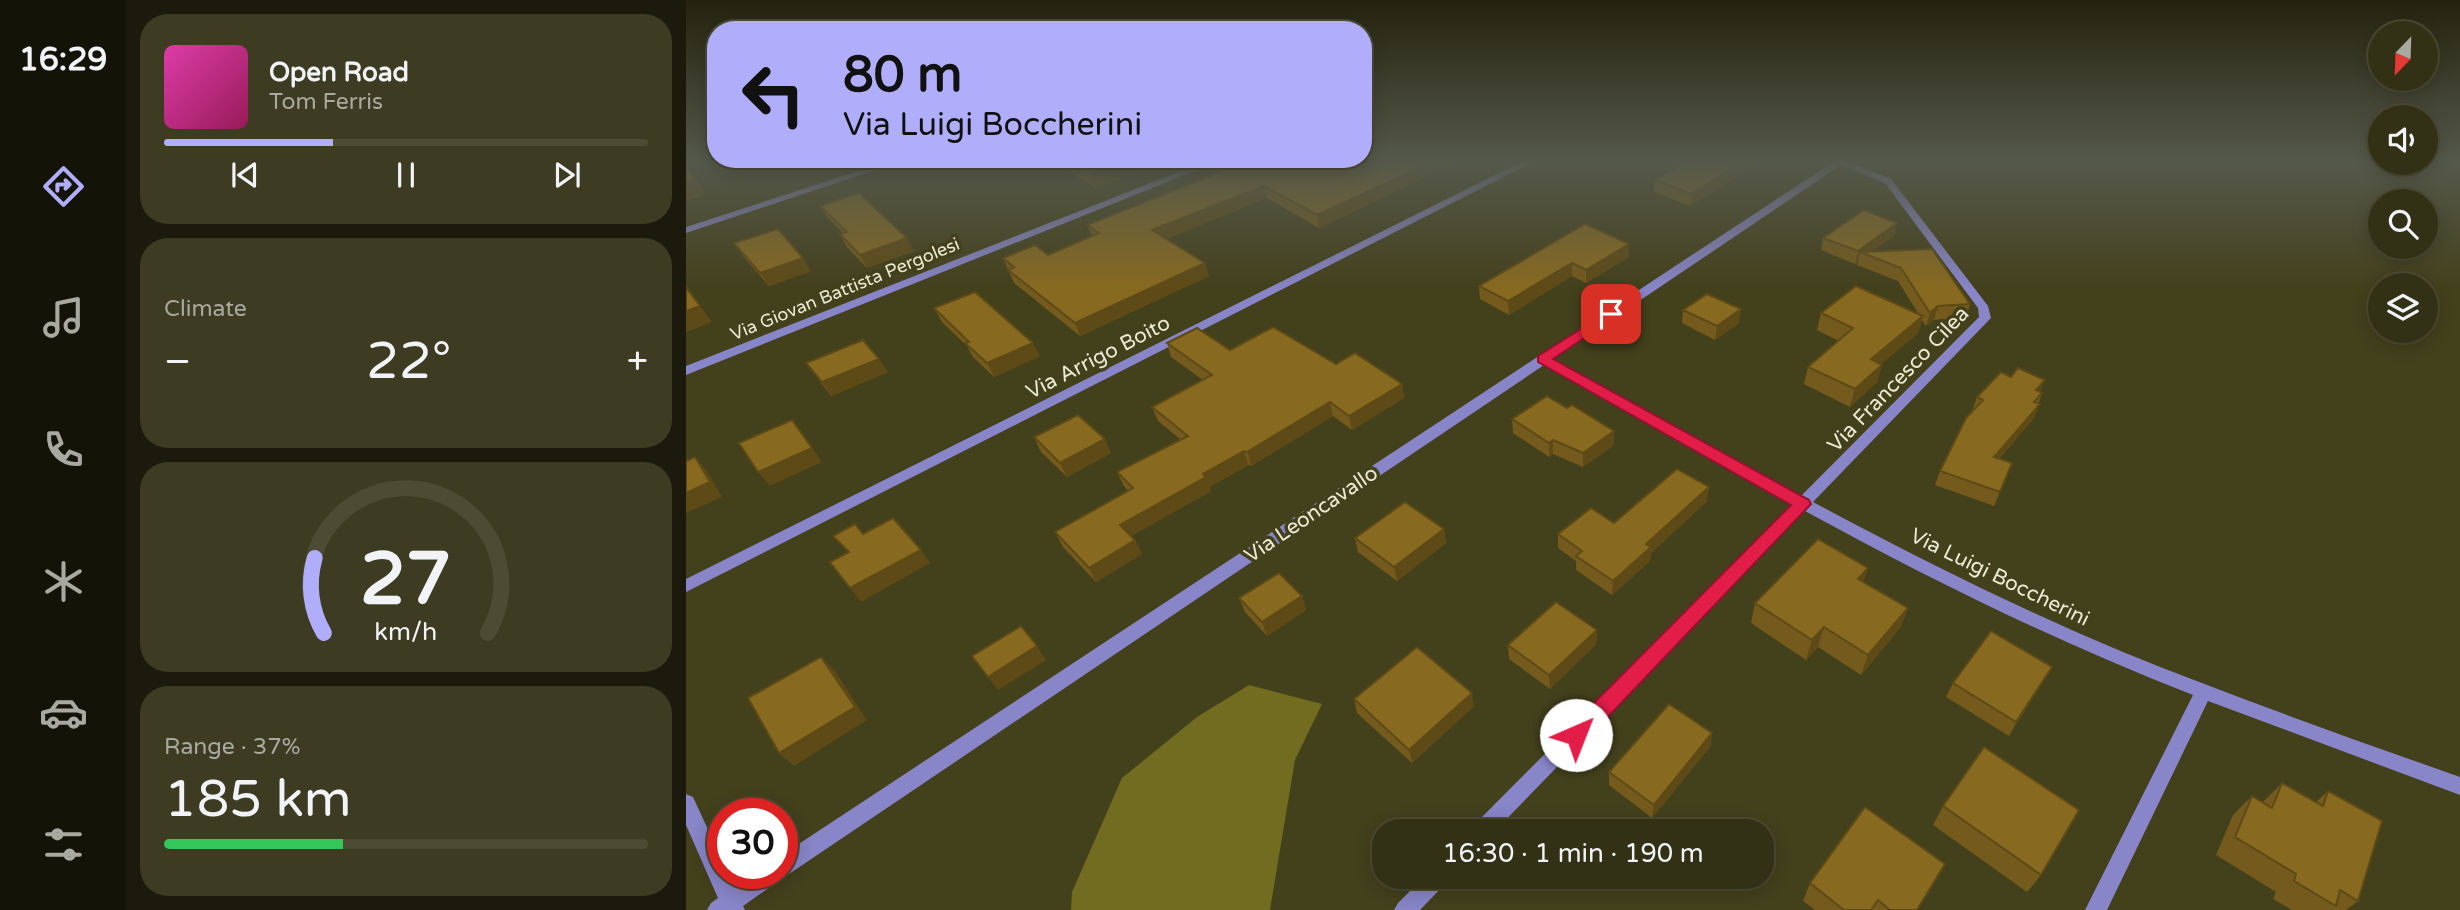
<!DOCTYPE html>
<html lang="en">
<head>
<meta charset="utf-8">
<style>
	body { margin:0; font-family:"Varela Round",sans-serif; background:#3d3c22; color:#f1f3f6; height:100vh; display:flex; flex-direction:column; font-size:26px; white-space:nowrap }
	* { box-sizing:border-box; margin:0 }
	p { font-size:23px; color:#a8a9a0 }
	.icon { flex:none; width:38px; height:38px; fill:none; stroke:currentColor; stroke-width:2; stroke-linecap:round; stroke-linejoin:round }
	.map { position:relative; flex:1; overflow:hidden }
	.sheet { display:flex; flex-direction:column; gap:14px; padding:14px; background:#1c1a0c; width:560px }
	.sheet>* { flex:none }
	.top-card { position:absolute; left:21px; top:21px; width:665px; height:147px; border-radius:28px; box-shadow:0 4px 18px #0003,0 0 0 2px #4d4b34; background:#b0aefa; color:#111; overflow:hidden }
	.needle { width:46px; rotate:203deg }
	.controls { position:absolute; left:1682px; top:21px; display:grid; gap:14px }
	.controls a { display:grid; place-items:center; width:70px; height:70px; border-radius:50%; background:#323015; box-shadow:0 4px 18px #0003,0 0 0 2px #4d4b34; font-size:35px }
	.speed { position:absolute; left:21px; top:798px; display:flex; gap:14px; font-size:35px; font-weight:700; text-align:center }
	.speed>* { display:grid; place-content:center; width:91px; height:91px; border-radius:50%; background:#323015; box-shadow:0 4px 18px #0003,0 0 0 2px #4d4b34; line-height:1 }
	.speed .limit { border:10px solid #d22; background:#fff; color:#111 }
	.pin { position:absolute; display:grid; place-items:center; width:60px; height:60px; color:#fff; margin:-30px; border-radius:14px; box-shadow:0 4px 10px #0006 }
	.me { position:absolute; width:77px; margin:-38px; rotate:44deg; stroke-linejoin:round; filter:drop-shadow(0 0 5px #0008) }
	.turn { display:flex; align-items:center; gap:24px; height:147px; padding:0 21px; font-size:32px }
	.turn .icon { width:91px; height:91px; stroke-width:2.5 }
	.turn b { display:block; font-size:49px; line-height:60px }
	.big { font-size:52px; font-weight:600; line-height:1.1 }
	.sheet .tile { flex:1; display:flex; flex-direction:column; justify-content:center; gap:10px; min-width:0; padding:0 24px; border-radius:28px; background:#3d3c22 }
	.sheet .dial { align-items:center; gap:0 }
	.dial svg { height:182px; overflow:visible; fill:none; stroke:#4d4b34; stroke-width:7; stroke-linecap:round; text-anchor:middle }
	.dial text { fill:#f1f3f6; stroke:none }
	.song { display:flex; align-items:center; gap:21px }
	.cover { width:84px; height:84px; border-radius:10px; background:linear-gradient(135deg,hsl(320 70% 55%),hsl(330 70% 35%)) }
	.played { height:7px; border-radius:4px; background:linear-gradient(90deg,#b0aefa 35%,#4d4b34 35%) }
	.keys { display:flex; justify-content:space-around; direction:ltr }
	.heat { display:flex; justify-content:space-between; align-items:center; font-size:38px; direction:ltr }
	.charge { height:10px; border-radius:5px; background:linear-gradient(90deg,#34c759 37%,#4d4b34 0) }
	.trip { position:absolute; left:686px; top:819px; width:402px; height:70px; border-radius:28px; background:#323015; box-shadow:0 4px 18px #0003,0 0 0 2px #4d4b34; font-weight:600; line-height:70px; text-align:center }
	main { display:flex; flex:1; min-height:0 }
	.menu { display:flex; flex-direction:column; width:126px; justify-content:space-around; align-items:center; background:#141308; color:#a8a9a0 }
	.menu .icon { width:49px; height:49px }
	.menu .selected { color:#b0aefa }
	.menu b { font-size:32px; color:#f1f3f6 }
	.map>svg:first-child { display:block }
	.forest { fill:#716c1f }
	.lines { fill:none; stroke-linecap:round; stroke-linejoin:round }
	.minor { fill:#8885c8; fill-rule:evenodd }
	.wall { fill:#745a1c }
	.shaded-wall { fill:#5e4a16 }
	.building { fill:#876920; stroke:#5e4a16; stroke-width:2 }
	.route { fill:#e11d48; stroke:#92132f; stroke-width:2 }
	.labels { text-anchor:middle; stroke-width:7; stroke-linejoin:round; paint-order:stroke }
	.far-street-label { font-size:18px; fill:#eaead5; stroke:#43401c }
	.street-label { font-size:21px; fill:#eaead5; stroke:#43401c }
</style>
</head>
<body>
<main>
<nav class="menu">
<b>16:29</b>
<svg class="icon selected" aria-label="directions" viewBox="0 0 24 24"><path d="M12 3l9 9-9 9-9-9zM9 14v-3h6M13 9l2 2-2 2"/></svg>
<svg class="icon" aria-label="music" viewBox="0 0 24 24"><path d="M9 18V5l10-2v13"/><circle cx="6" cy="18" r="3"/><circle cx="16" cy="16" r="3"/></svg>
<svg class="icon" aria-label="phone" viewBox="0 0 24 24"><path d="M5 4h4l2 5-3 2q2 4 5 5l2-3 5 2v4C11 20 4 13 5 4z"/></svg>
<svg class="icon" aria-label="climate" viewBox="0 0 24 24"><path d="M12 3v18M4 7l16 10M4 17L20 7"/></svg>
<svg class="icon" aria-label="car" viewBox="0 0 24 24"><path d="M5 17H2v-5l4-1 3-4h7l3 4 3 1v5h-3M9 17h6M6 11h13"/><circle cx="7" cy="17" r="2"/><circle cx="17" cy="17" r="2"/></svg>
<svg class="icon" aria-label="filters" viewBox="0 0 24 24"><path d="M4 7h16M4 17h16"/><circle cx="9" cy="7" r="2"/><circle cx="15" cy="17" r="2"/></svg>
</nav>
<section class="sheet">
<div class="tile">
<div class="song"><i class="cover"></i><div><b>Open Road</b><p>Tom Ferris</p></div></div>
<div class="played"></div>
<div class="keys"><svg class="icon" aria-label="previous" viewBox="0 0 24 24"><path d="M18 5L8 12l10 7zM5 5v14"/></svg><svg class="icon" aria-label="pause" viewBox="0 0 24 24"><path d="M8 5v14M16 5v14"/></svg><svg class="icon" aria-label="next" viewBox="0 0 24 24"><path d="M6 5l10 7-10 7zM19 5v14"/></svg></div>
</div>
<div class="tile"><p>Climate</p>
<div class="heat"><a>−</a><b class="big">22°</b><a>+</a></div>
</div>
<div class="tile dial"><svg viewBox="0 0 100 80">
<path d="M14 69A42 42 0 1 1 86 69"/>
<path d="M14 69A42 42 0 0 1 10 36" stroke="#b0aefa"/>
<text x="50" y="56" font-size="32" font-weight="700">27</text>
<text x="50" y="72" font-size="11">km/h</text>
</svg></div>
<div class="tile"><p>Range · 37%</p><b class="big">185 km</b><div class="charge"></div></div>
</section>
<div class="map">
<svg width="1774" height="910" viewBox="0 0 1774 910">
	<rect width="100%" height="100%" fill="#43401c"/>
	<path class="forest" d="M 563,685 L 636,704 L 609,760 L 584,910 L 385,910 L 386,892 L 436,778 L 511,717 Z"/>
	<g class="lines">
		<g class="minor">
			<path d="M 200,162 L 214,162 L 0,233 L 0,227 Z"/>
			<path d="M 518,162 L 531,162 L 0,375 L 0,366 Z"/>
			<path d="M 835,162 L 847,162 L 0,592 L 0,579 Z"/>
			<path d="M 1147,162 L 1163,162 L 1205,179 L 1302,306 L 1305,318 L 1127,502 C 1228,556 1331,608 1437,652 C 1548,697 1661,737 1774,777 L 1774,795 L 1522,701 L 1421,910 L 1399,910 L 1507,695 C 1373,643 1245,580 1119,511 L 809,831 L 786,831 L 789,824 L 1107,505 L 858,365 L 103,874 L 96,877 L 94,880 L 57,906 L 59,910 L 21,910 L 25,903 L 32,898 L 0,825 L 0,794 L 7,797 L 37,862 L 37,873 L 42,873 L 48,887 L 69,873 L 96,873 L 96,855 ZM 1155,165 L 1199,183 L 1292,308 L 1293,317 L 1115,496 L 867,359 Z"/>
			<path d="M 738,877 L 762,877 L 759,884 L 734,910 L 708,910 L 712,903 Z"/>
		</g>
	</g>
	<g class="wall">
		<path d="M 376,162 L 470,162 L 471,165 L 410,188 L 378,168 Z"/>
		<path d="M 559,162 L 772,162 L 633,228 L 581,198 L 480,239 L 523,276 L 394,336 L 328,283 L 317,258 L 362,255 L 406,236 L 401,225 Z"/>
		<path d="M 1000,162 L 1075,162 L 1004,206 L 968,192 L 969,180 Z"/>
		<path d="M 134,206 L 228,251 L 181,268 L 161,247 L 154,234 L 157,233 L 142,218 Z"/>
		<path d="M 1208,236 L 1186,251 L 1284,304 L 1280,318 L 1248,320 L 1240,326 L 1236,320 L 1232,333 L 1195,364 L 1191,382 L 1164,407 L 1118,384 L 1122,367 L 1153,341 L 1131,330 L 1135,313 L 1232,313 L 1212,281 L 1171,265 L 1172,262 L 1169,264 L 1135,250 L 1137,238 Z"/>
		<path d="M 48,243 L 125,271 L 83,286 L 57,256 Z"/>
		<path d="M 943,244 L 943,257 L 900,283 L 886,276 L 823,315 L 794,299 L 793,286 Z"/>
		<path d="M 248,308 L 354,356 L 308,377 L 287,357 L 281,346 L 256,322 Z"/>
		<path d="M 997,310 L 1053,323 L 1029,340 L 996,323 Z"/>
		<path d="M 481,343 L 650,364 L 716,384 L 718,398 L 666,430 L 647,416 L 565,466 L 563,465 L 523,487 L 525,491 L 445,536 L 449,540 L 456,554 L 410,582 L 377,547 L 369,532 L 442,491 L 438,486 L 431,472 L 494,439 L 472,421 L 466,407 L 517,380 L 485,357 Z"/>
		<path d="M 120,363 L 202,372 L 145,396 Z"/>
		<path d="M 1354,392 L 1356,393 L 1348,418 L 1313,459 L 1326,463 L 1308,506 L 1249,485 L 1254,471 L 1286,411 L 1291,397 Z"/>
		<path d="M 881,408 L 928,431 L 928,445 L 897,467 L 867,454 L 863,457 L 827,433 L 826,419 Z"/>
		<path d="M 348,437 L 425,453 L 381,477 L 355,452 Z"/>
		<path d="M 1021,501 L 965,553 L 964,561 L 926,595 L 890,570 L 890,561 L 872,548 L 872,534 L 928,523 Z"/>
		<path d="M 758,529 L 760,543 L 711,581 L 672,552 L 669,538 Z"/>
		<path d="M 1182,568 L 1177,582 L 1222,608 L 1214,628 L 1175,675 L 1132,647 L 1120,660 L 1065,623 L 1069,603 Z"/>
		<path d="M 616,596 L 620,610 L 581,636 L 559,612 L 553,598 Z"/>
		<path d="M 911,630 L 910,644 L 864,689 L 823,659 L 822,645 Z"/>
		<path d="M 1366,667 L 1323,736 L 1260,697 L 1267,683 Z"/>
		<path d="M 668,699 L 788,706 L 726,763 L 671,713 Z"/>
		<path d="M 1026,733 L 1024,747 L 966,818 L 923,785 L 923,772 Z"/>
		<path d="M 1596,783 L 1630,802 L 1642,791 L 1672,901 L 1660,910 L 1606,910 L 1587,899 L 1590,892 L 1530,855 L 1547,815 L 1566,796 L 1577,802 Z"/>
		<path d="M 1257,806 L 1355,875 L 1341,892 L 1247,825 Z"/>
		<path d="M 1124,883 L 1231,910 L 1129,910 L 1117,901 Z"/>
	</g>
	<g class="shaded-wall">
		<path d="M 0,162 L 13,162 L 0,166 Z"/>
		<path d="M 426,162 L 470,162 L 471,165 L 410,188 L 403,170 Z"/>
		<path d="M 746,162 L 772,162 L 633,228 L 631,215 Z"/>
		<path d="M 1056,162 L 1075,162 L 1004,206 L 1005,194 Z"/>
		<path d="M 10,179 L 20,195 L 0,201 L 0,182 Z"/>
		<path d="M 578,186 L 581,198 L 470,243 L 466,230 Z"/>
		<path d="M 1211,223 L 1208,236 L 1181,255 L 1174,252 L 1172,262 L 1169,264 L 1172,251 Z"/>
		<path d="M 221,238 L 228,251 L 181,268 L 174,255 Z"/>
		<path d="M 943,244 L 943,257 L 900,283 L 900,270 Z"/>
		<path d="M 117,258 L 125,271 L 83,286 L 74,273 Z"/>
		<path d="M 519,263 L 523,276 L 394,336 L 389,323 Z"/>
		<path d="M 886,263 L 886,276 L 823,315 L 822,301 Z"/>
		<path d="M 14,306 L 26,322 L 0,332 L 0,311 Z"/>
		<path d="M 1252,306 L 1248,320 L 1240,326 L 1244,313 Z"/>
		<path d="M 1055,309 L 1053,323 L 1029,340 L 1031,326 Z"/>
		<path d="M 1237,316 L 1232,333 L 1180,377 L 1185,359 Z"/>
		<path d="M 347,343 L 354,356 L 308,377 L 301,363 Z"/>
		<path d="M 193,359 L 202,372 L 145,396 L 136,382 Z"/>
		<path d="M 1196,365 L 1191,382 L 1164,407 L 1169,389 Z"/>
		<path d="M 1359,380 L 1353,394 L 1350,390 Z"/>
		<path d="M 716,384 L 718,398 L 666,430 L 663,416 Z"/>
		<path d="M 644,402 L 647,416 L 565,466 L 561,452 Z"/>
		<path d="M 1354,404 L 1348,418 L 1302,471 L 1308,457 Z"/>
		<path d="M 928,431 L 928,445 L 897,467 L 897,453 Z"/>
		<path d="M 419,439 L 425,453 L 381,477 L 374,463 Z"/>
		<path d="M 867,440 L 867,454 L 863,457 L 863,443 Z"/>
		<path d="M 126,448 L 136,462 L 84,486 L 72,472 Z"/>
		<path d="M 558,451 L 563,465 L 523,487 L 525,491 L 440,539 L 434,525 L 517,474 Z"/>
		<path d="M 9,457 L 21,471 L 36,497 L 0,513 L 0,493 Z"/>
		<path d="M 1023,487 L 1021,501 L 965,553 L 964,561 L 926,595 L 927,581 L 960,544 Z"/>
		<path d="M 758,529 L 760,543 L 711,581 L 708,567 Z"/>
		<path d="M 449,540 L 456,554 L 410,582 L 403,568 Z"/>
		<path d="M 235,550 L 244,563 L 175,602 L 164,588 Z"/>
		<path d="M 1182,568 L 1175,588 L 1172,579 Z"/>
		<path d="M 616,596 L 620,610 L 581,636 L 576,622 Z"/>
		<path d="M 1222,608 L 1214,628 L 1175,675 L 1182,655 Z"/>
		<path d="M 1138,627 L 1132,647 L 1120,660 L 1126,640 Z"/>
		<path d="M 911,630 L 910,644 L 864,689 L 863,675 Z"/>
		<path d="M 351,646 L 360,660 L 312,690 L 302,677 Z"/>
		<path d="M 135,657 L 148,670 L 181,720 L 108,766 L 93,753 Z"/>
		<path d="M 1366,667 L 1358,681 L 1323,736 L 1330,722 Z"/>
		<path d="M 786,693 L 788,706 L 726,763 L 723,750 Z"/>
		<path d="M 1026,733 L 1024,747 L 966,818 L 968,805 Z"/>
	</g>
	<g class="building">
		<path d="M 390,162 L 426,162 L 403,170 Z"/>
		<path d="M 559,162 L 746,162 L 631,215 L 578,186 L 466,230 L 519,263 L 389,323 L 322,270 L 328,267 L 317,258 L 349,245 L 362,255 L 413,233 L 401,225 Z"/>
		<path d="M 1000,162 L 1056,162 L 1005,194 L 969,180 Z"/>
		<path d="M 0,168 L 10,179 L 0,182 Z"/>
		<path d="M 173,193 L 221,238 L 174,255 L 154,234 L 161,232 L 134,206 Z"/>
		<path d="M 1178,210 L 1211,223 L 1172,251 L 1137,238 Z"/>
		<path d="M 899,224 L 943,244 L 900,270 L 886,263 L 822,301 L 793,286 Z"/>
		<path d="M 92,229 L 117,258 L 74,273 L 48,243 Z"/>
		<path d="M 1246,249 L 1284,304 L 1252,306 L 1244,313 L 1215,268 L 1174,252 Z"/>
		<path d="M 1170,286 L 1237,316 L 1185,359 L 1196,365 L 1169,389 L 1122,367 L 1167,328 L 1135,313 Z"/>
		<path d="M 0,287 L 14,306 L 0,311 Z"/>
		<path d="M 289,292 L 347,343 L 301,363 L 279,343 L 283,342 L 248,308 Z"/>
		<path d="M 1021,294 L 1055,309 L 1031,326 L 997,310 Z"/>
		<path d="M 587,327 L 650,364 L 669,353 L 716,384 L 663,416 L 644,402 L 561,452 L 558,451 L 517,474 L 520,477 L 434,525 L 449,540 L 403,568 L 369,532 L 447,488 L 431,472 L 502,436 L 466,407 L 526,375 L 481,343 L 511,328 L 544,350 Z"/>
		<path d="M 177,340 L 193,359 L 136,382 L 120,363 Z"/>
		<path d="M 1332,368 L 1359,380 L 1350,390 L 1356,393 L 1348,402 L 1354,404 L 1308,457 L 1326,463 L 1314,492 L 1254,471 L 1280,418 L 1297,400 L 1291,397 L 1315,372 L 1325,377 Z"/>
		<path d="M 861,396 L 881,408 L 886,405 L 928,431 L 897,453 L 867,440 L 863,443 L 826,419 Z"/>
		<path d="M 392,415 L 419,439 L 374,463 L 348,437 Z"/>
		<path d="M 106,420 L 126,448 L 72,472 L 53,443 Z"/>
		<path d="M 9,457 L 24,482 L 0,493 L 0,461 Z"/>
		<path d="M 991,469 L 1023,487 L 960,544 L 965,547 L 927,581 L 890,556 L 896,551 L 872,534 L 905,508 L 928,523 Z"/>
		<path d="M 719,502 L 758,529 L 708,567 L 669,538 Z"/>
		<path d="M 207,518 L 235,550 L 164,588 L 144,562 L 163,552 L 147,536 L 169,524 L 177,534 Z"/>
		<path d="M 1132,539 L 1182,568 L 1172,579 L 1222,608 L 1182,655 L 1138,627 L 1126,640 L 1069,603 Z"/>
		<path d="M 593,573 L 616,596 L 576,622 L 553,598 Z"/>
		<path d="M 870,602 L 911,630 L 863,675 L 822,645 Z"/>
		<path d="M 335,626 L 351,646 L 302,677 L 286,656 Z"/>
		<path d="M 1305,631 L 1366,667 L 1330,722 L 1267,683 Z"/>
		<path d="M 731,647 L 786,693 L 723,750 L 668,699 Z"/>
		<path d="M 135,657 L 169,707 L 93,753 L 62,698 Z"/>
		<path d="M 983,704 L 1026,733 L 968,805 L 923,772 Z"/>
		<path d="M 1298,747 L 1393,810 L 1355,875 L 1257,806 Z"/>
		<path d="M 1596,783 L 1637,806 L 1642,791 L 1696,821 L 1672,901 L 1654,890 L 1650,906 L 1608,881 L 1610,874 L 1549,837 L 1566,796 L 1586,808 Z"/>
		<path d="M 1179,807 L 1259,864 L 1231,910 L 1204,910 L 1192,900 L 1185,910 L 1158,910 L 1124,883 Z"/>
	</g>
	<linearGradient id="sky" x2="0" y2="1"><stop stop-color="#25230f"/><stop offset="0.56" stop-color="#55594b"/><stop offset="1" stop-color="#55594b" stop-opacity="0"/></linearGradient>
	<rect width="1774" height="289" fill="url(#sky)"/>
	<path class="route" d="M 925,310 L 930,311 L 930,317 L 867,359 L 1123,500 L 1125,504 L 898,742 L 890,744 L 883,742 L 880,735 L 883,728 L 1105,505 L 852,362 L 852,356 Z"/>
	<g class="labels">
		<g class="far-street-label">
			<text transform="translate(159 289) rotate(-22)" y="6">Via Giovan Battista Pergolesi</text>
		</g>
		<g class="street-label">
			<text transform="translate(412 357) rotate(-27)" y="7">Via Arrigo Boito</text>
			<text transform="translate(1212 379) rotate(-46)" y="7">Via Francesco Cilea</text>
			<text transform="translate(625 514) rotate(-34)" y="7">Via Leoncavallo</text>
			<text transform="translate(1314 577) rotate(26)" y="7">Via Luigi Boccherini</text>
		</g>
	</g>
</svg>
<div class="controls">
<a><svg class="needle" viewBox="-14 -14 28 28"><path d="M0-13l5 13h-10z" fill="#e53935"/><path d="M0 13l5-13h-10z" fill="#a8a9a0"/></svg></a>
<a><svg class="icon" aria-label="sound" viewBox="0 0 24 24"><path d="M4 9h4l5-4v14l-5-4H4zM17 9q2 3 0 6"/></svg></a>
<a><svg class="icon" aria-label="search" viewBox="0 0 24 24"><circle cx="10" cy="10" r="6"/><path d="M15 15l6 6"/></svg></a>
<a><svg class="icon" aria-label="layers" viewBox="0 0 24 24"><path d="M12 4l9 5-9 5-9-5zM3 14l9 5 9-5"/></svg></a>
</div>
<div class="speed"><div class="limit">30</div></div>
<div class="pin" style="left:925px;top:314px;background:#d93025"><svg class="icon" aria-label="arrive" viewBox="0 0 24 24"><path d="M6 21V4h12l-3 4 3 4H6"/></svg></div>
<svg class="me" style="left:890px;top:735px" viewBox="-20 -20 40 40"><circle r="19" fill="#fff"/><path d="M0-13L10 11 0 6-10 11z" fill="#e11d48"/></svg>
<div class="trip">16:30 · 1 min · 190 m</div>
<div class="top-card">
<div class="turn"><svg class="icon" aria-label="left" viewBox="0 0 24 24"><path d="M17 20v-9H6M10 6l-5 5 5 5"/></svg><div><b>80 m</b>Via Luigi Boccherini</div></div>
</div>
</div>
</main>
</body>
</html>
